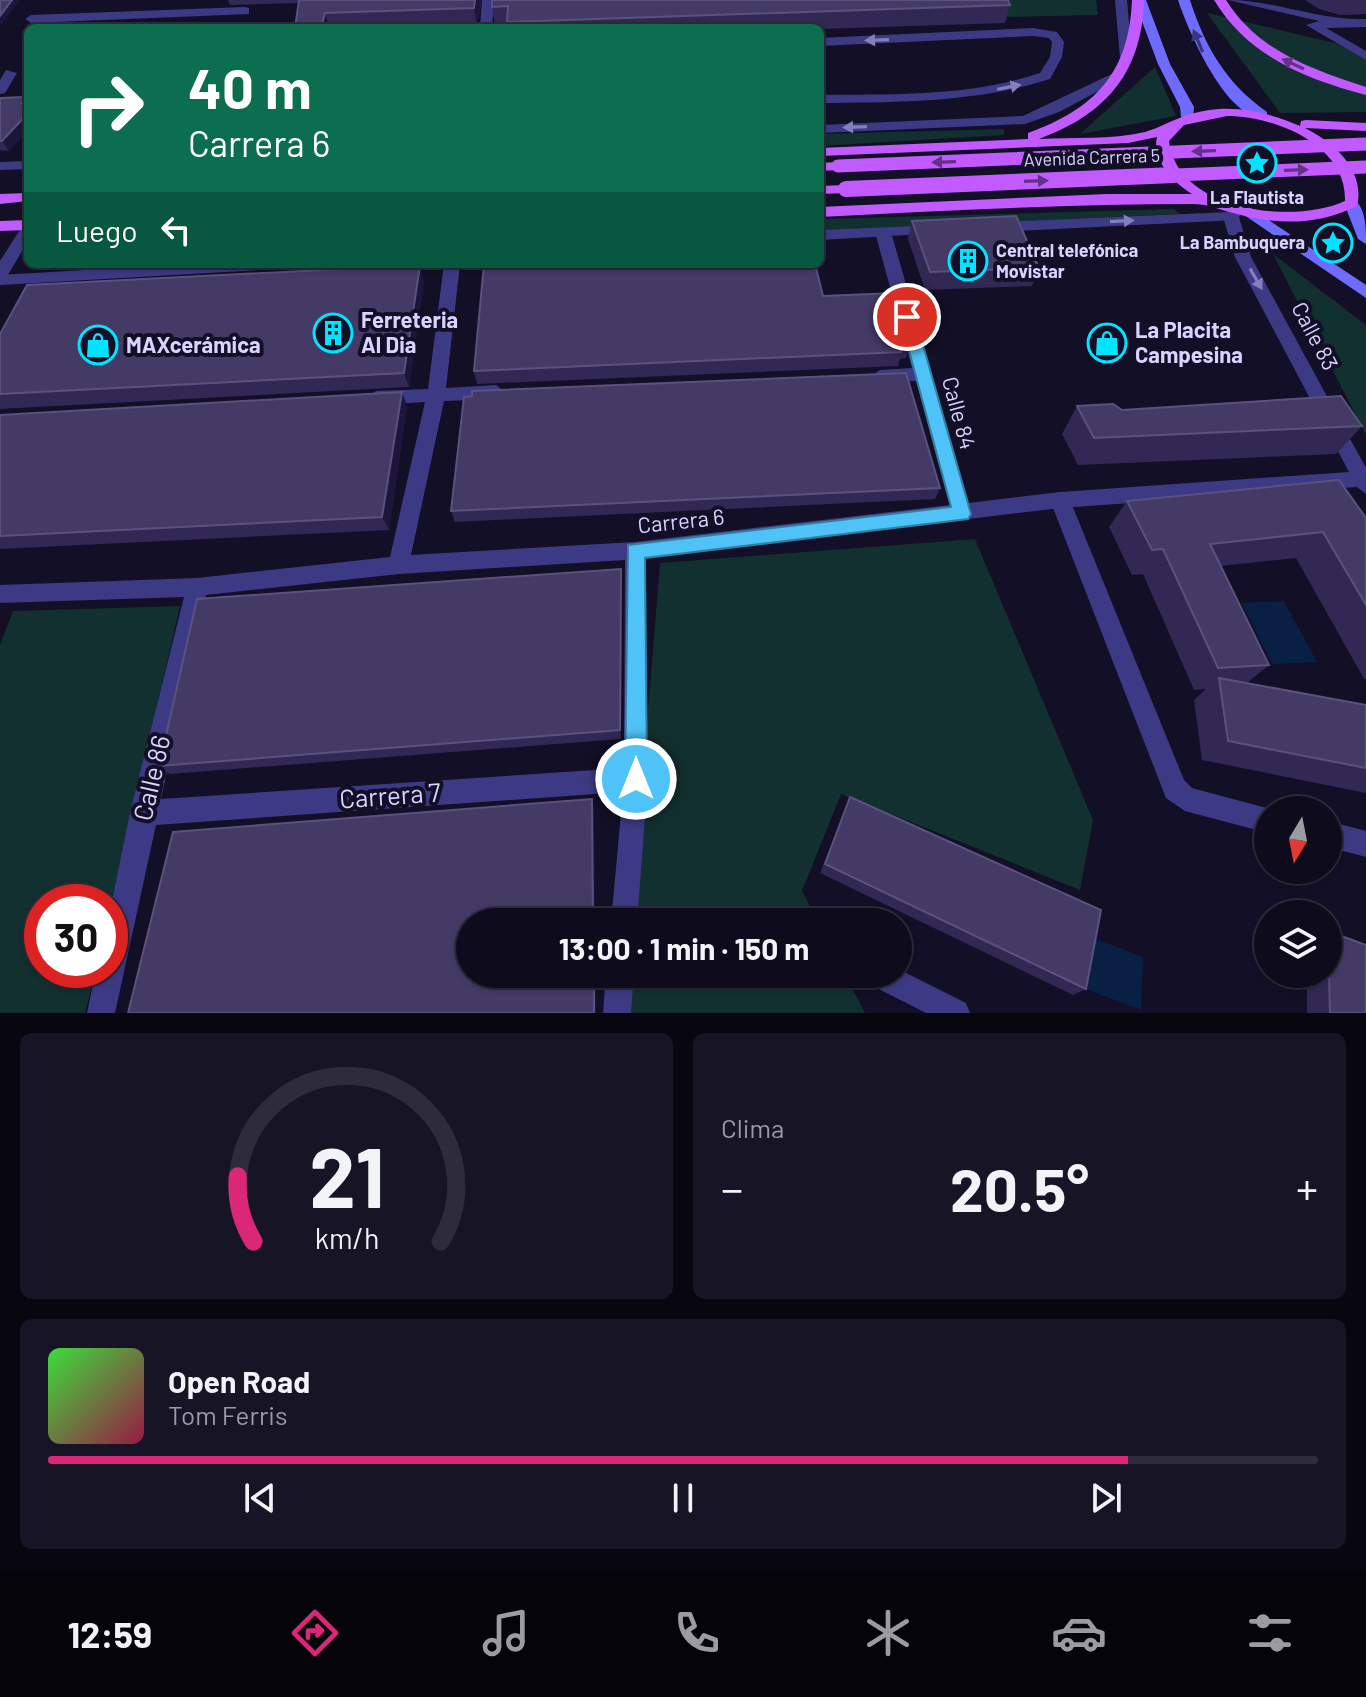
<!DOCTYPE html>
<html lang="es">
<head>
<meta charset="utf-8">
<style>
	body { margin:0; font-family:Barlow,sans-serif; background:#171425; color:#f1f3f6; height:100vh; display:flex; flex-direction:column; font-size:30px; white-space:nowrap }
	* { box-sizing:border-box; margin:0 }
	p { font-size:26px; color:#9b9ba3 }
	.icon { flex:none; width:44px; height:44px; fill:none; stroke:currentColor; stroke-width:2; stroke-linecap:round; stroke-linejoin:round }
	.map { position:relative; height:1013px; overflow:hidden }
	.details { display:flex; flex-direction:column; gap:20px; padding:20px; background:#08060f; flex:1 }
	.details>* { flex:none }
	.hud { position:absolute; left:24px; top:24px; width:800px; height:244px; border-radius:12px; box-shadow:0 2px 6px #0004,0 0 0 2px #2e2b3b; background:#0b6e4f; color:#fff; overflow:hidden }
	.needle { width:52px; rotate:190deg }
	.buttons { position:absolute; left:1254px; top:796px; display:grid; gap:16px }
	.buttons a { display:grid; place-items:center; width:88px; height:88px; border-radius:50%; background:#0e0b1c; box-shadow:0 2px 6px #0004,0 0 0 2px #2e2b3b; font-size:40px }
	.speed { position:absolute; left:24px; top:884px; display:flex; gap:16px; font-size:40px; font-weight:700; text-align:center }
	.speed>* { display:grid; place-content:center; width:104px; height:104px; border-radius:50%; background:#0e0b1c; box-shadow:0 2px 6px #0004,0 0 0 2px #2e2b3b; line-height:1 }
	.speed .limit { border:12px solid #d22; background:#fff; color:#111 }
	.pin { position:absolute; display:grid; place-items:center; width:68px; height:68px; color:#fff; margin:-34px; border:4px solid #fff; border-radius:50%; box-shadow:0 2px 8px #0007 }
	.me { position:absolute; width:88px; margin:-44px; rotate:0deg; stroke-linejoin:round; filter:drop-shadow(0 0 6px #0008) }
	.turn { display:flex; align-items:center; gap:28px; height:168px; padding:0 32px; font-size:36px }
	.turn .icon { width:104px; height:104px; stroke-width:2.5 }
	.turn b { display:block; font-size:56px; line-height:68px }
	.then { display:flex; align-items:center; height:76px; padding:0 32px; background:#0003; gap:16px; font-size:30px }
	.big { font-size:60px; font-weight:700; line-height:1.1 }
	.details .tile { flex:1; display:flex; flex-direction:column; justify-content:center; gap:12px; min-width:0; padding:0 28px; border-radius:12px; background:#171425 }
	.details .dial { align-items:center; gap:0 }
	.dial svg { height:208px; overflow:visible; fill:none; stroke:#2e2b3b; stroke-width:7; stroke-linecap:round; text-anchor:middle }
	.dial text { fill:#f1f3f6; stroke:none }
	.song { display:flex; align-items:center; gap:24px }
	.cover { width:96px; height:96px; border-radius:12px; background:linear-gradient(135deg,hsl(120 70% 55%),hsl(340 70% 35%)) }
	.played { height:8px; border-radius:4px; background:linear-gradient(90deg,#db2777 85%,#2e2b3b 85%) }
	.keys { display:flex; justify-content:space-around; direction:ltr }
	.heat { display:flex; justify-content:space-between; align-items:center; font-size:44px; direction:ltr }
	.details .tiles { flex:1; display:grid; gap:20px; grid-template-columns:1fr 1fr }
	.tile:last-child { grid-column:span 2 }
	.trip { position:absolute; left:456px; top:908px; width:456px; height:80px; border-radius:40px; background:#0e0b1c; box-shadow:0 2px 6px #0004,0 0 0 2px #2e2b3b; font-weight:700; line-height:80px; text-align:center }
	.tabs { display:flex; height:128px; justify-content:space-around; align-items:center; background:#06040b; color:#9b9ba3 }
	.tabs .icon { width:56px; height:56px }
	.tabs .on { color:#db2777 }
	.tabs b { font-size:36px; color:#f1f3f6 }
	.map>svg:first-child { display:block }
	.green { fill:#12302f }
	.water { fill:#0a1f44 }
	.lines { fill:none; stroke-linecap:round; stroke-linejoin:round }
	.service { fill:#3d3a85; fill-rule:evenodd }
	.minor { fill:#3d3a85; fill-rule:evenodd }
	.secondary { fill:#6f6bff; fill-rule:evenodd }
	.primary { fill:#c25bff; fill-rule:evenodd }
	.primary-bridge-far1 { stroke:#c25bff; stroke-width:13 }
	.primary-bridge { stroke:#c25bff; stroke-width:16 }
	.wall { fill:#312854 }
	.shaded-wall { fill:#1d163a }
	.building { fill:#433a66; stroke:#5a527e; stroke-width:2 }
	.oneway { fill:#837fbc }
	.oneway2 { fill:#38347d }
	.oneway3 { fill:#623188 }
	.route { fill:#4fc3f7; stroke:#337fa1; stroke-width:2 }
	.labels { text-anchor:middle; stroke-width:8; stroke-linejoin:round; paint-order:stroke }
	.far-street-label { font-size:18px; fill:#d9d4ff; stroke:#130f26 }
	.far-poi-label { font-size:18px; font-weight:bold; fill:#d9d4ff; stroke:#130f26 }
	.poi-label { font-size:22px; font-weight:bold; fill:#d9d4ff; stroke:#130f26; text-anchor:start }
	.street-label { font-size:22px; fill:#d9d4ff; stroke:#130f26 }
	.near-street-label { font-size:26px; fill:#d9d4ff; stroke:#130f26 }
</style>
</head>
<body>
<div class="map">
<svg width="1366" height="1013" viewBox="0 0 1366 1013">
	<rect width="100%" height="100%" fill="#130f26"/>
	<g class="green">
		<path d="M 993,0 L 1096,0 L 1098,15 L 1002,17 Z"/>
		<path d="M 1207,13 L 1335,43 L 1366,58 L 1366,112 L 1280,113 Z"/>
		<path d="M 1155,67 L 1176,116 L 1080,134 Z"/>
		<path d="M 1004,129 L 1004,135 L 820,146 L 820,134 Z"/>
		<path d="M 1174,209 L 1180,214 L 820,230 L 820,219 Z"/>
		<path d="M 1273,254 L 1366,325 L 1366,435 Z"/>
		<path d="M 975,539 L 1093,820 L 1080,890 L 841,794 L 802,891 L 818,922 L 631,922 L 660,563 Z"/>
		<path d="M 180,606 L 110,910 L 110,902 L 42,902 L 42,970 L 96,970 L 85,1013 L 0,1013 L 0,645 L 13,611 Z"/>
		<path d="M 627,974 L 845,974 L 865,1013 L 624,1013 Z"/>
	</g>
	<g class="water">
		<path d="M 1284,601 L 1317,662 L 1272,664 L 1242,603 Z"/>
		<path d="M 1091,937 L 1143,957 L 1141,1010 L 1086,989 Z"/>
	</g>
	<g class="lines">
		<g class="service">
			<path d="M 1228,0 C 1275,0 1319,21 1366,19 L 1366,27 L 1326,28 L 1366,51 L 1366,60 L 1306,25 L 1319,21 Z"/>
			<path d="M 1033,28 L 1057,32 L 1064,42 L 1062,57 L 1050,79 C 974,103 898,102 820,103 L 820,95 C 894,94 968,97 1040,73 L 1050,57 L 1052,42 L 1049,38 L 1033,36 L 820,46 L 820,38 Z"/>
			<path d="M 28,161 L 28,169 L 0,170 L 0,162 Z"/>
			<path d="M 1231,212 L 1236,214 L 1236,220 L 996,232 L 988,227 L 996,222 Z"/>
			<path d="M 936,225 L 944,230 L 941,233 L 820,240 L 820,230 Z"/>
			<path d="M 186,264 L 284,264 L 276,269 L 0,285 L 0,275 Z"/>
			<path d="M 1060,492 L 1067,494 L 1070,500 L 1184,780 L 1192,788 L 1274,810 L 1268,810 L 1268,833 L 1185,811 L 1166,798 L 1050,500 L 1053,494 Z"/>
			<path d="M 1328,821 L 1366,831 L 1366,857 L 1328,847 Z"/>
			<path d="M 898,969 L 966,1003 L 970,1013 L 926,1013 L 869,984 L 865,974 L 898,974 Z"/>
		</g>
		<g class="minor">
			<path d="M 482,0 L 494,0 L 492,28 L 480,28 Z"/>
			<path d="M 1115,0 L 1127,0 L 1132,58 L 1126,62 L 1120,58 Z"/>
			<path d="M 245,7 L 249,8 L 249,14 L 31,23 L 25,19 L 31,15 Z"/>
			<path d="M 6,70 L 17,73 L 5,93 L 0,94 L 0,80 Z"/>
			<path d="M 1118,71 L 1124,75 L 1123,78 L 1059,112 L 1025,124 L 820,133 L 820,125 L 1023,116 Z"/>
			<path d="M 1237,204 L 1245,209 L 1239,217 L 1251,257 L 1366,468 L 1366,494 L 1357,487 L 1060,508 L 645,558 L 648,779 L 637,922 L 611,922 L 623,792 L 156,825 L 115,1013 L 87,1013 L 96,970 L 110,970 L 110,911 L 130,813 L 184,597 L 0,603 L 0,585 L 197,578 L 390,557 L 425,402 L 376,405 L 367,398 L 376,391 L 428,389 L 444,264 L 460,264 L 446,388 L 496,385 L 505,392 L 496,399 L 444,401 L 411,555 L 635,542 L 950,505 L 916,381 L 880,382 L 871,376 L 880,370 L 912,368 L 875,232 L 883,227 L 891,232 L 969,503 L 1060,492 L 1349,472 L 1235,257 L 1223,217 L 1232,206 ZM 625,560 L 624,768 L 161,799 L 206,595 L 399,574 Z"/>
			<path d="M 28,223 L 28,241 L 6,278 L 0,279 L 0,261 L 23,225 Z"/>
			<path d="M 606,974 L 634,974 L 631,1013 L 603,1013 Z"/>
		</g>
		<g class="secondary">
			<path d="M 1134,0 L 1146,0 L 1170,64 L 1194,107 L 1193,120 L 1181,117 L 1180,107 L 1158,64 Z"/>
			<path d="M 1178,0 L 1190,0 C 1205,47 1226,83 1267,112 L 1267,118 C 1227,123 1188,30 1178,0 Z"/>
			<path d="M 1352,198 C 1366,206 1366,228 1366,244 L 1358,239 L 1344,203 Z"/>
			<path d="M 1249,207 L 1366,285 L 1366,298 L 1244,215 L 1241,212 Z"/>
		</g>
		<g class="primary">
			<path d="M 1132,0 L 1144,0 C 1142,73 1106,114 1039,139 C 1073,137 1111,140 1145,132 C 1159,128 1172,120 1185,116 C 1225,102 1262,110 1300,126 L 1301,121 L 1306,120 L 1366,123 L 1366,131 L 1305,128 C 1333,142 1366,170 1357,206 C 1316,226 1276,225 1233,213 C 1218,209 1208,204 1192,204 C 1068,204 944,211 820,217 L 820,207 L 1107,194 L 1192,194 C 1174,183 1151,160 1157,137 L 1128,143 L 820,156 L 820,148 L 1028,139 L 1028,133 C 1095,109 1129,73 1132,0 ZM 1227,116 C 1275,116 1347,145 1345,201 C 1293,225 1177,211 1169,141 L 1184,125 Z"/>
			<path d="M 1214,0 L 1226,0 C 1258,51 1311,69 1366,87 L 1366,95 C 1305,79 1248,56 1214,0 Z"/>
			<path d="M 820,163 L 838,162 L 845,166 L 838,170 L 820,171 Z"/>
			<path d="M 820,186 L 846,185 L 853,189 L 846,193 L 820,194 Z"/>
			<path d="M 28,193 L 28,201 L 0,204 L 0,194 Z"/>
			<path d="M 28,220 L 28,230 L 0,231 L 0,221 Z"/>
		</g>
		<g class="primary-bridge-far1">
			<path d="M 838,166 L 1366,144"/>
			<path d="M 1127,177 L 1366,167"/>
		</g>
		<path class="primary-bridge" d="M 846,189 L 1174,175"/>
	</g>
	<g class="wall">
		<path d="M 228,0 L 482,0 L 477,26 L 417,28 L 295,28 L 298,3 L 230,5 Z"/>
		<path d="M 492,0 L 1010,5 L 1005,23 L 820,29 L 820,28 L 508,28 L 507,25 L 495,25 L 492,7 Z"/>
		<path d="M 1305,0 L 1366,0 L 1366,14 L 1340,15 L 1319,9 Z"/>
		<path d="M 0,98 L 28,101 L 28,130 L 9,151 L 0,150 Z"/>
		<path d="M 912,221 L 1039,268 L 1032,286 L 925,290 L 908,239 Z"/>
		<path d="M 424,280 L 409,387 L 0,409 L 0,334 Z"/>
		<path d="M 823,296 L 910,345 L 906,358 L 900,359 L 898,366 L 477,384 L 474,371 Z"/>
		<path d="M 464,397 L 940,488 L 935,499 L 455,522 L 451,511 Z"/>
		<path d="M 407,406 L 389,530 L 0,549 L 0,415 Z"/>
		<path d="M 1077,406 L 1122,410 L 1362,426 L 1336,454 L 1078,465 L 1062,434 Z"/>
		<path d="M 1127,501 L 1366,518 L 1366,679 L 1364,679 L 1296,558 L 1220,566 L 1269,665 L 1247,683 L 1366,705 L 1366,793 L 1202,760 L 1194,700 L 1206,689 L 1194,690 L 1143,574 L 1132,575 L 1109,527 Z"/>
		<path d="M 622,579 L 621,739 L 170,774 L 159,766 Z"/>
		<path d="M 850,797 L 1086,989 L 1073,995 L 820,873 Z"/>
		<path d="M 1307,974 L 1328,974 L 1366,1013 L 1307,1013 Z"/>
	</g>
	<g class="shaded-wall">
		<path d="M 12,0 L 20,0 L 0,26 L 0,16 Z"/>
		<path d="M 475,0 L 482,0 L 477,26 L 474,8 Z"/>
		<path d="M 325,13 L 330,28 L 321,28 Z"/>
		<path d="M 28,113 L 28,130 L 9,151 L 2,141 Z"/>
		<path d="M 420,265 L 424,280 L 409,387 L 404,373 Z"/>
		<path d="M 402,392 L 407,406 L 389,530 L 382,517 Z"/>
		<path d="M 621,569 L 622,579 L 621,739 L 620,730 Z"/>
		<path d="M 592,799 L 594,806 L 595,922 L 593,922 Z"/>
		<rect x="594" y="974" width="2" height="39"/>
	</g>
	<g class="building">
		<path d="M 0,0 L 12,0 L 0,16 Z"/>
		<path d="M 299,0 L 475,0 L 474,8 L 325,13 L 321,28 L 295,28 Z"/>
		<path d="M 492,0 L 1008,0 L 1010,5 L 507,22 L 508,6 L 492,7 Z"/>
		<path d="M 25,97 L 22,103 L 28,103 L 28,113 L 2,141 L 0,141 L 0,98 Z"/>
		<path d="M 1016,216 L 1039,268 L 930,272 L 912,221 Z"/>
		<path d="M 484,264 L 815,264 L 823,296 L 895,293 L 910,345 L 899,346 L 901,352 L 474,371 Z"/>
		<path d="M 420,265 L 404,373 L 0,394 L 0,334 L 27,285 Z"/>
		<path d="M 906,373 L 940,488 L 451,511 L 464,397 L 472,396 L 472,391 Z"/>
		<path d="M 402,392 L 382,517 L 0,536 L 0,415 Z"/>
		<path d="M 1341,396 L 1362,426 L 1094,438 L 1077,406 L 1113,404 L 1122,410 Z"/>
		<path d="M 1339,480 L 1366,518 L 1366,605 L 1323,532 L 1210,544 L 1269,665 L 1218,668 L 1163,549 L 1152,550 L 1127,501 Z"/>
		<path d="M 621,569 L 620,730 L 159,766 L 197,599 Z"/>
		<path d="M 1219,678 L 1366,705 L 1366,768 L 1228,741 Z"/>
		<path d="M 850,797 L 1101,910 L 1086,989 L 825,864 Z"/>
		<path d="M 592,799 L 593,922 L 470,922 L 470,974 L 594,974 L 594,1013 L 128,1013 L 173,832 Z"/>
		<path d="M 1328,931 L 1366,945 L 1366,1013 L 1330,1013 Z"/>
	</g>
	<defs><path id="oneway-solid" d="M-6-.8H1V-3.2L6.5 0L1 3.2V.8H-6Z" transform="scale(2)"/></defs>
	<g class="oneway">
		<use href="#oneway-solid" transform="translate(877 40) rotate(178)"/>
		<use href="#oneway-solid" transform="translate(1009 87) rotate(-11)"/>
		<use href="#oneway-solid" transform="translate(855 127) rotate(178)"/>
		<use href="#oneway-solid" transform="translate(1122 221) rotate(-3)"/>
		<use href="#oneway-solid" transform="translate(1256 279) rotate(60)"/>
	</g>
	<use class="oneway2" href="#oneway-solid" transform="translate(1198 41) rotate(-113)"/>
	<g class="oneway3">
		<use href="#oneway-solid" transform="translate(1293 64) rotate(-155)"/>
		<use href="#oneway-solid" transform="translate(1204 151) rotate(178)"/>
		<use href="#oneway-solid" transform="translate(944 162) rotate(178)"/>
		<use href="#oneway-solid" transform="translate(1296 170) rotate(-2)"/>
		<use href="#oneway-solid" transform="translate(1036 181) rotate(-2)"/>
	</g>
	<path class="route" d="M 907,312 L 915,317 L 971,514 L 968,519 L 645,558 L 647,779 L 644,787 L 636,790 L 628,787 L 625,779 L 628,545 L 951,507 L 900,317 Z"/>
	<defs>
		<symbol id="sight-ring" viewBox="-11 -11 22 22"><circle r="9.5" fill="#130f26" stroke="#00e5ff" stroke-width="1.5"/><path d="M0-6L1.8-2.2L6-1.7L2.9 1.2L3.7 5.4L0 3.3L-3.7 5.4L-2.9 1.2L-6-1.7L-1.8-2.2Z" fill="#00e5ff"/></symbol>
		<symbol id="building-ring" viewBox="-11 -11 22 22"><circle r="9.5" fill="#130f26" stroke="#00e5ff" stroke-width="1.5"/><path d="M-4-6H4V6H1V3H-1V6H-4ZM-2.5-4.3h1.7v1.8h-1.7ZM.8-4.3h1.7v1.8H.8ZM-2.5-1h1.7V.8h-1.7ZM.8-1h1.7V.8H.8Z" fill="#00e5ff"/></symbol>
		<symbol id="shop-ring" viewBox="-11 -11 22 22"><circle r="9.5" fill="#130f26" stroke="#00e5ff" stroke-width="1.5"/><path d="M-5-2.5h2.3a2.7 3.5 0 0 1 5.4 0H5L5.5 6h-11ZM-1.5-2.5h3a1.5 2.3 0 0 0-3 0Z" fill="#00e5ff"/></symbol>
	</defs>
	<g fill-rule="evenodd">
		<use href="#sight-ring" x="1235" y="141" width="44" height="44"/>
		<use href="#sight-ring" x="1311" y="221" width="44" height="44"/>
		<use href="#building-ring" x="946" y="239" width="44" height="44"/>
		<use href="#building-ring" x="311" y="311" width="44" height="44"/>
		<use href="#shop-ring" x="1085" y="321" width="44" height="44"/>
		<use href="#shop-ring" x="76" y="323" width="44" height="44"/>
	</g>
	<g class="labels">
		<g class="far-street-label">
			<text transform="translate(1092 158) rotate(-2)" y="6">Avenida Carrera 5</text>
		</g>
		<g class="far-poi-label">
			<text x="1257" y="204">La Flautista</text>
			<text x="1305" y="249" text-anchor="end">La Bambuquera</text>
			<text x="996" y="257" text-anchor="start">Central telefónica<tspan x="996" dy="21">Movistar</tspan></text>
		</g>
		<g class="poi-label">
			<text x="361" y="328">Ferreteria<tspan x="361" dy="25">Al Dia</tspan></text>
			<text x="1135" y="338">La Placita<tspan x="1135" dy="25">Campesina</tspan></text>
			<text x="126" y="353">MAXcerámica</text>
		</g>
		<g class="street-label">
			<text transform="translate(1315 336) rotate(62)" y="8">Calle 83</text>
			<text transform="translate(959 413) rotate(75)" y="8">Calle 84</text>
			<text transform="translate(681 521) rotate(-6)" y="8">Carrera 6</text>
		</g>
		<g class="near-street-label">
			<text transform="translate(152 778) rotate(-77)" y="9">Calle 86</text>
			<text transform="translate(390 796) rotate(-4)" y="9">Carrera 7</text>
		</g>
	</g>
</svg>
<div class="buttons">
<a><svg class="needle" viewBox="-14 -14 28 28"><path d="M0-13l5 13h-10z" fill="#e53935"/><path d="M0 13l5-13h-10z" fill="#9b9ba3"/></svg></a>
<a><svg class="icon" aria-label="layers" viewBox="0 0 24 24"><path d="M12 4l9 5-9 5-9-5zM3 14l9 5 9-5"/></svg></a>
</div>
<div class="speed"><div class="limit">30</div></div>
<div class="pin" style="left:907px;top:317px;background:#d93025"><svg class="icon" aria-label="arrive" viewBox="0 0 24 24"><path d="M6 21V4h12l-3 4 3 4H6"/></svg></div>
<svg class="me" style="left:636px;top:779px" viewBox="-20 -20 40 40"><circle r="17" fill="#4fc3f7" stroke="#fff" stroke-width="3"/><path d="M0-11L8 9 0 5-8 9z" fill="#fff"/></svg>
<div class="trip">13:00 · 1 min · 150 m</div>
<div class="hud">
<div class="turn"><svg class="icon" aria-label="right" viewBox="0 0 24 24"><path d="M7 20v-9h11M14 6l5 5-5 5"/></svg><div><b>40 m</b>Carrera 6</div></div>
<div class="then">Luego<svg class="icon" aria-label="left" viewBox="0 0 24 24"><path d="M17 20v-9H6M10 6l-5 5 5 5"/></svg></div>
</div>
</div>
<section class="details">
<div class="tiles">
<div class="tile dial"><svg viewBox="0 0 100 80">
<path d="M14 69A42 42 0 1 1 86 69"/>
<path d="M14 69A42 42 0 0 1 8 44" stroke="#db2777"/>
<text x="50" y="56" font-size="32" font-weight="700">21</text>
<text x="50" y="72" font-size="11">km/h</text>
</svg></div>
<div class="tile"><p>Clima</p>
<div class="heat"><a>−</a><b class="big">20.5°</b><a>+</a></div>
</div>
<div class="tile">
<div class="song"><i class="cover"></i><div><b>Open Road</b><p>Tom Ferris</p></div></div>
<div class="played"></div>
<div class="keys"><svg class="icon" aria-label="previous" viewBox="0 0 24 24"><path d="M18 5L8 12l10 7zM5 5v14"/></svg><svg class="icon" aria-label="pause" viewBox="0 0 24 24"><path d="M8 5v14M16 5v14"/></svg><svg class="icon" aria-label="next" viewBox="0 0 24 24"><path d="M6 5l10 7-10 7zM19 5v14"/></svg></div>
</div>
</div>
</section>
<nav class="tabs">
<b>12:59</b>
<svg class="icon on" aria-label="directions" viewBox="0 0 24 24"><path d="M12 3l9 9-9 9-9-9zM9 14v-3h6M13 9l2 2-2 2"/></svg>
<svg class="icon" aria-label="music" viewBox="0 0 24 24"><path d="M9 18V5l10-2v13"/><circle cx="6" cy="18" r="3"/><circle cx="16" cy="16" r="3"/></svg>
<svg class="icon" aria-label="phone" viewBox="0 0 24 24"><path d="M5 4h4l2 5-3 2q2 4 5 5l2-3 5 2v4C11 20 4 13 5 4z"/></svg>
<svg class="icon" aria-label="climate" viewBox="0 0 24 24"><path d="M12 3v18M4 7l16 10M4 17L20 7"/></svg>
<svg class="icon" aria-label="car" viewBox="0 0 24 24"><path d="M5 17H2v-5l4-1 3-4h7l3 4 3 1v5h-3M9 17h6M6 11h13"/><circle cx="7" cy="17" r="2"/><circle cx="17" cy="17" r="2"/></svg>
<svg class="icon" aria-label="filters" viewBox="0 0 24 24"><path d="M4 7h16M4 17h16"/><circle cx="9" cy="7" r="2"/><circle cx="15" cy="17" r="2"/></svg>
</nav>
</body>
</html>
